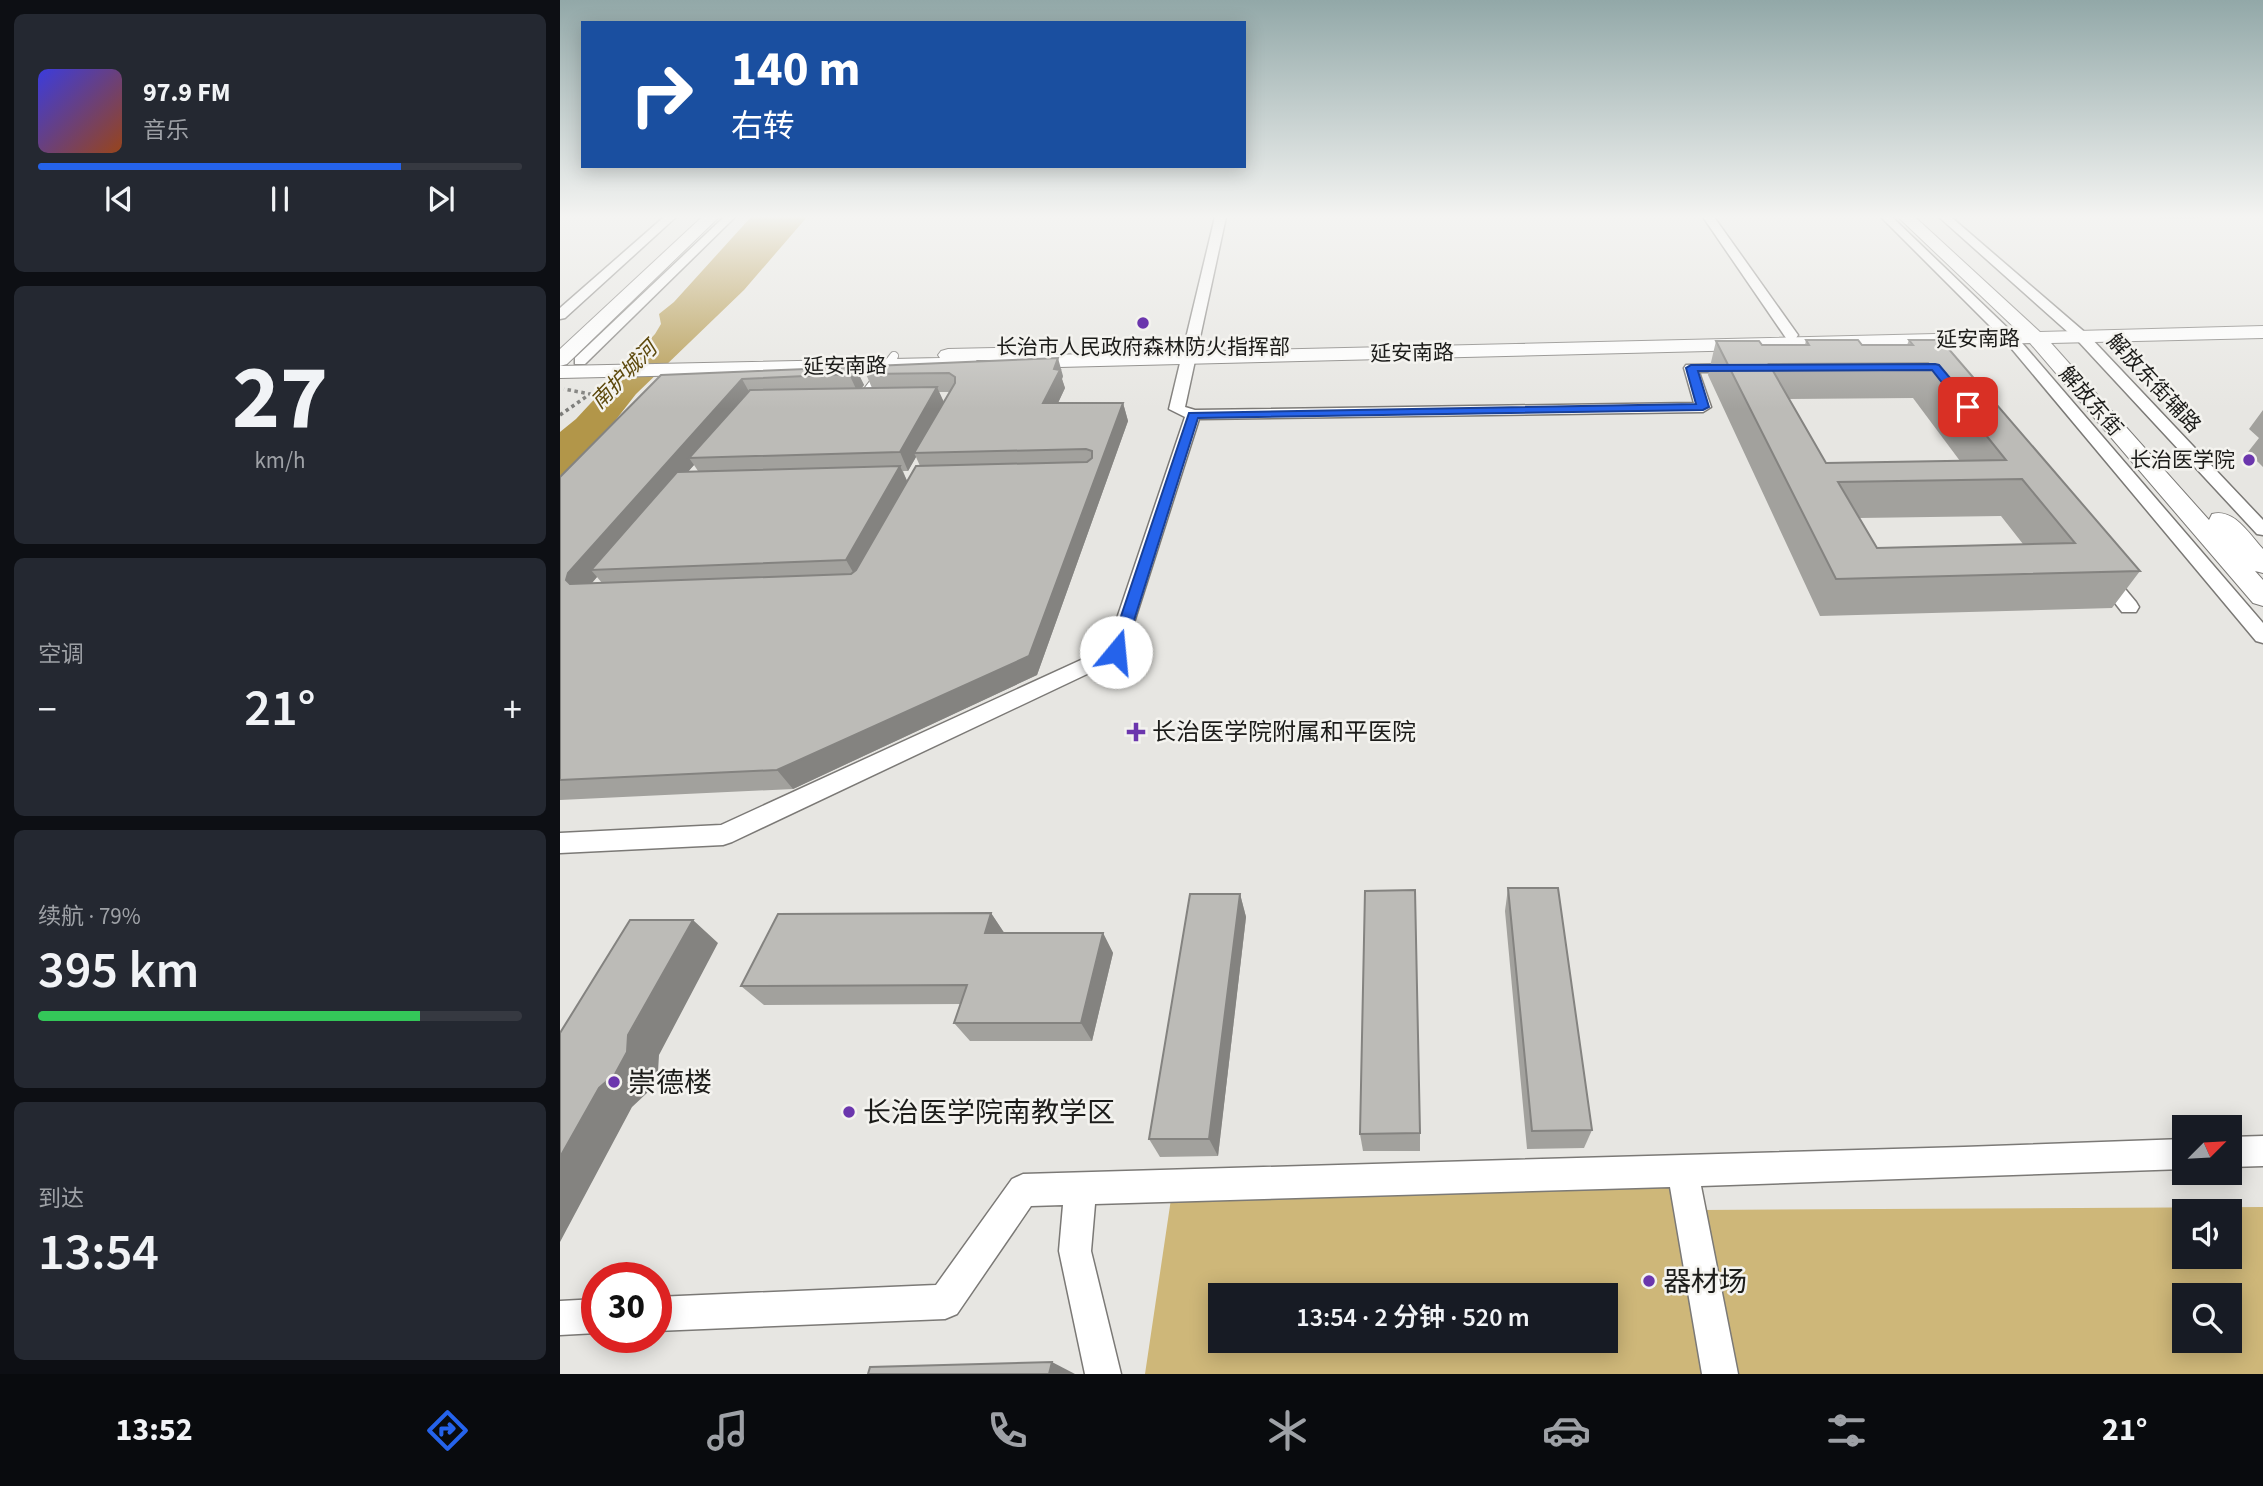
<!DOCTYPE html>
<html lang="zh">
<head>
<meta charset="utf-8">
<style>
	body { margin:0; font-family:"Source Sans 3","Noto Sans SC",sans-serif; background:#242831; color:#f1f3f6; height:100vh; display:flex; flex-direction:column; font-size:26px; white-space:nowrap }
	* { box-sizing:border-box; margin:0 }
	p { font-size:23px; color:#9ea1a6 }
	.icon { flex:none; width:38px; height:38px; fill:none; stroke:currentColor; stroke-width:2; stroke-linecap:round; stroke-linejoin:round }
	.map { position:relative; flex:1; overflow:hidden }
	.details { display:flex; flex-direction:column; gap:14px; padding:14px; background:#0d0f14; width:560px }
	.details>* { flex:none }
	.hud { position:absolute; left:21px; top:21px; width:665px; height:147px; border-radius:0px; box-shadow:0 4px 18px #0003; background:#1a4fa0; color:#fff; overflow:hidden }
	.needle { width:46px; rotate:66deg }
	.buttons { position:absolute; left:1612px; top:1115px; display:grid; gap:14px }
	.buttons a { display:grid; place-items:center; width:70px; height:70px; border-radius:0px; background:#171b24; box-shadow:0 4px 18px #0003; font-size:35px }
	.speed { position:absolute; left:21px; top:1262px; display:flex; gap:14px; font-size:35px; font-weight:700; text-align:center }
	.speed>* { display:grid; place-content:center; width:91px; height:91px; border-radius:50%; background:#171b24; box-shadow:0 4px 18px #0003; line-height:1 }
	.speed .limit { border:10px solid #d22; background:#fff; color:#111 }
	.pin { position:absolute; display:grid; place-items:center; width:60px; height:60px; color:#fff; margin:-30px; border-radius:14px; box-shadow:0 4px 10px #0006 }
	.me { position:absolute; width:77px; margin:-38px; rotate:17deg; stroke-linejoin:round; filter:drop-shadow(0 0 5px #0008) }
	.turn { display:flex; align-items:center; gap:24px; height:147px; padding:0 35px; font-size:32px }
	.turn .icon { width:91px; height:91px; stroke-width:2.5 }
	.turn b { display:block; font-size:49px; line-height:60px }
	.big { font-size:52px; font-weight:600; line-height:1.1 }
	.details .card { flex:1; display:flex; flex-direction:column; justify-content:center; gap:10px; min-width:0; padding:0 24px; border-radius:10px; background:#242831 }
	.details .dial { align-items:center; gap:0 }
	.dial b { font-size:91px; line-height:1 }
	.song { display:flex; align-items:center; gap:21px }
	.cover { width:84px; height:84px; border-radius:10px; background:linear-gradient(135deg,hsl(240 70% 55%),hsl(20 70% 35%)) }
	.played { height:7px; border-radius:4px; background:linear-gradient(90deg,#2563eb 75%,#363941 75%) }
	.keys { display:flex; justify-content:space-around; direction:ltr }
	.heat { display:flex; justify-content:space-between; align-items:center; font-size:38px; direction:ltr }
	.charge { height:10px; border-radius:5px; background:linear-gradient(90deg,#34c759 79%,#363941 0) }
	.trip { position:absolute; left:648px; top:1283px; width:410px; height:70px; border-radius:0px; background:#171b24; box-shadow:0 4px 18px #0003; font-weight:600; line-height:70px; text-align:center }
	.menu { display:flex; height:112px; justify-content:space-around; align-items:center; background:#090b0e; color:#9ea1a6 }
	.menu .icon { width:49px; height:49px }
	.menu .current { color:#2563eb }
	.menu b { font-size:32px; color:#f1f3f6 }
	main { display:flex; flex:1; min-height:0 }
	.map>svg:first-child { display:block }
	.green { fill:#ceb779; fill-rule:evenodd }
	.water { fill:#b29649 }
	.lines { fill:none; stroke-linecap:round; stroke-linejoin:round }
	.service-casing { stroke:#7b7976; stroke-width:10 }
	.minor-casing { stroke:#7b7976; stroke-width:3 }
	.secondary-casing { stroke:#7b7976; stroke-width:2 }
	.path { stroke:#7d7d7a; stroke-width:3.5; stroke-dasharray:3.5 3.5; stroke-linecap:butt }
	.service { stroke:#fff; stroke-width:8 }
	.minor { fill:#fff; fill-rule:evenodd }
	.secondary { fill:#fff; fill-rule:evenodd }
	.wall { fill:#a2a19d; fill-rule:evenodd }
	.shaded-wall { fill:#848380 }
	.building { fill:#bcbbb7; stroke:#848380; stroke-width:2; fill-rule:evenodd }
	.route { fill:#2563eb; stroke:#184099; stroke-width:2 }
	.poi-dot { fill:#6b36ad; stroke:#f4f3ef; stroke-width:2.5 }
	.labels { text-anchor:middle; stroke-width:5; stroke-linejoin:round; paint-order:stroke }
	.far-street-label { font-size:21px; fill:#1c1c1a; stroke:#f4f3ef }
	.far-poi-label { font-size:21px; fill:#1c1c1a; stroke:#f4f3ef }
	.far-water-label { font-size:21px; font-style:italic; fill:#5d490c; stroke:#f4f3ef }
	.poi-label { font-size:24px; fill:#1c1c1a; stroke:#f4f3ef; text-anchor:start }
	.near-poi-label { font-size:28px; fill:#1c1c1a; stroke:#f4f3ef; text-anchor:start }
</style>
</head>
<body>
<main>
<section class="details">
<div class="card">
<div class="song"><i class="cover"></i><div><b>97.9 FM</b><p>音乐</p></div></div>
<div class="played"></div>
<div class="keys"><svg class="icon" aria-label="previous" viewBox="0 0 24 24"><path d="M18 5L8 12l10 7zM5 5v14"/></svg><svg class="icon" aria-label="pause" viewBox="0 0 24 24"><path d="M8 5v14M16 5v14"/></svg><svg class="icon" aria-label="next" viewBox="0 0 24 24"><path d="M6 5l10 7-10 7zM19 5v14"/></svg></div>
</div>
<div class="card dial"><b>27</b><p>km/h</p></div>
<div class="card"><p>空调</p>
<div class="heat"><a>−</a><b class="big">21°</b><a>+</a></div>
</div>
<div class="card"><p>续航 · 79%</p><b class="big">395 km</b><div class="charge"></div></div>
<div class="card"><p>到达</p><b class="big">13:54</b></div>
</section>
<div class="map">
<svg width="1703" height="1374" viewBox="0 0 1703 1374">
	<rect width="100%" height="100%" fill="#e7e6e2"/>
	<g class="green">
		<path d="M 1112,1186 L 1145,1374 L 585,1374 L 611,1199 ZM 660,1295 L 1045,1295 L 1045,1340 L 660,1340 Z"/>
		<path d="M 1703,1207 L 1703,1374 L 1174,1374 L 1142,1210 ZM 1624,1211 L 1670,1211 L 1670,1256 L 1624,1256 ZM 1624,1295 L 1670,1295 L 1670,1340 L 1624,1340 Z"/>
	</g>
	<path class="water" d="M 191,217 L 247,217 L 184,290 L 76,394 L 40,440 L 0,479 L 0,432 L 16,419 L 95,334 L 101,324 L 99,314 L 114,302 Z"/>
	<g class="lines">
		<defs>
			<path id="service" d="M 302,398 L 334,356"/>
			<g id="minor">
				<path d="M 104,217 L 116,217 L 5,318 L 0,319 L 0,308 Z"/>
				<path d="M 164,217 L 175,217 L 25,364 L 15,364 L 15,358 Z"/>
				<path d="M 655,217 L 666,217 L 625,407 L 635,410 L 1134,403 L 1124,368 L 1126,365 L 1178,364 L 1185,368 L 1178,372 L 1139,372 L 1151,407 L 1143,412 L 639,419 L 563,657 L 172,842 L 163,845 L 0,853 L 0,833 L 161,825 L 547,648 L 625,417 L 609,409 Z"/>
				<path d="M 1143,217 L 1154,217 L 1238,335 L 1236,338 L 1226,338 Z"/>
				<path d="M 1321,217 L 1332,217 L 1456,336 L 1703,623 L 1703,643 L 1696,641 L 1446,342 Z"/>
				<path d="M 1379,217 L 1391,217 L 1528,335 L 1703,520 L 1703,535 L 1697,534 L 1518,341 Z"/>
				<path d="M 1544,570 L 1551,572 L 1576,602 L 1579,607 L 1576,612 L 1562,612 L 1537,580 L 1535,576 L 1537,572 Z"/>
				<path d="M 1703,1136 L 1703,1166 L 1670,1167 L 1670,1137 Z"/>
				<path d="M 1624,1139 L 1624,1169 L 1141,1186 L 1178,1374 L 1142,1374 L 1110,1187 L 535,1204 L 531,1251 L 561,1374 L 525,1374 L 499,1251 L 503,1205 L 471,1206 L 397,1314 L 385,1319 L 96,1331 L 96,1297 L 376,1285 L 452,1179 L 463,1174 L 1404,1147 Z"/>
				<path d="M 37,1299 L 37,1333 L 0,1335 L 0,1301 Z"/>
			</g>
			<path id="secondary" d="M 142,217 L 159,217 L 7,364 L 0,366 L 380,358 L 378,355 L 381,351 L 388,349 L 478,347 L 485,349 L 486,355 L 1459,332 L 1338,217 L 1355,217 L 1480,332 L 1703,326 L 1703,338 L 1491,343 L 1649,520 L 1652,514 C 1674,508 1689,534 1703,549 L 1703,573 L 1695,571 L 1703,580 L 1703,606 L 1693,603 L 1470,343 L 458,368 L 451,366 L 448,362 L 450,360 L 416,360 L 418,363 L 415,367 L 408,369 L 0,378 L 0,349 Z"/>
		</defs>
		<use href="#service" class="service-casing"/>
		<use href="#minor" class="minor-casing"/>
		<use href="#secondary" class="secondary-casing"/>
		<path class="path" d="M 0,415 L 30,394 L 4,389"/>
		<use href="#service" class="service"/>
		<use href="#minor" class="minor"/>
		<use href="#secondary" class="secondary"/>
	</g>
	<g class="wall">
		<path d="M 1598,217 L 1676,217 L 1600,219 Z"/>
		<path d="M 1246,340 L 1302,345 L 1347,345 L 1349,340 L 1580,571 L 1552,608 L 1260,616 L 1148,375 L 1156,341 L 1202,345 L 1245,345 ZM 1353,398 L 1400,461 L 1266,463 L 1229,399 ZM 1441,516 L 1463,544 L 1317,548 L 1299,518 Z"/>
		<path d="M 313,366 L 503,376 L 502,379 L 505,388 L 498,403 L 563,403 L 568,421 L 477,675 L 233,789 L 0,800 L 0,477 L 101,375 L 295,367 L 304,385 L 301,388 L 312,388 L 306,374 ZM 379,392 L 390,392 L 384,402 ZM 356,457 L 360,466 L 347,481 L 343,471 L 348,471 ZM 134,465 L 138,471 L 128,471 ZM 37,577 L 42,583 L 32,583 Z"/>
		<path d="M 1703,410 L 1703,467 L 1688,452 L 1699,438 L 1689,429 Z"/>
		<path d="M 948,888 L 1032,1130 L 1024,1148 L 967,1149 L 945,911 Z"/>
		<path d="M 680,894 L 686,917 L 658,1156 L 600,1157 L 589,1139 Z"/>
		<path d="M 431,913 L 444,933 L 543,933 L 553,953 L 532,1041 L 410,1041 L 394,1023 L 400,1004 L 204,1005 L 181,986 Z"/>
		<path d="M 860,1133 L 860,1151 L 803,1151 L 800,1134 Z"/>
	</g>
	<g class="shaded-wall">
		<path d="M 498,358 L 503,376 L 502,379 L 505,388 L 489,422 L 483,403 Z"/>
		<path d="M 295,367 L 304,385 L 298,393 L 289,374 Z"/>
		<path d="M 182,379 L 192,397 L 129,458 L 134,465 L 44,569 L 31,570 L 37,577 L 24,592 L 23,600 L 6,580 L 8,573 Z"/>
		<path d="M 377,387 L 385,405 L 354,453 L 356,457 L 348,471 L 340,452 Z"/>
		<path d="M 563,403 L 568,421 L 477,675 L 233,789 L 217,770 L 469,656 Z"/>
		<path d="M 340,466 L 349,485 L 297,579 L 286,560 Z"/>
		<path d="M 680,894 L 686,917 L 658,1156 L 649,1139 Z"/>
		<path d="M 431,913 L 445,934 L 425,933 Z"/>
		<path d="M 133,920 L 158,943 L 99,1055 L 98,1072 L 87,1093 L 72,1107 L 0,1242 L 0,1157 Z"/>
		<path d="M 543,933 L 553,953 L 532,1041 L 521,1023 Z"/>
		<path d="M 492,1362 L 515,1374 L 489,1374 Z"/>
	</g>
	<g class="building">
		<path d="M 1246,340 L 1298,340 L 1302,345 L 1353,345 L 1349,340 L 1381,340 L 1580,571 L 1276,579 L 1156,341 L 1199,341 L 1202,345 L 1249,345 ZM 1368,363 L 1446,460 L 1266,463 L 1209,364 ZM 1462,479 L 1515,543 L 1317,548 L 1278,482 Z"/>
		<path d="M 498,358 L 494,369 L 500,370 L 483,403 L 563,403 L 469,656 L 217,770 L 0,780 L 0,477 L 101,375 L 295,367 L 289,374 L 182,379 L 8,573 L 6,580 L 10,584 L 291,574 L 296,570 L 356,466 L 527,462 L 532,458 L 532,451 L 526,449 L 354,453 L 395,383 L 395,377 L 389,373 L 306,374 L 313,366 Z"/>
		<path d="M 377,387 L 340,452 L 129,458 L 190,390 Z"/>
		<path d="M 340,466 L 286,560 L 31,570 L 117,472 Z"/>
		<path d="M 948,888 L 998,888 L 1032,1130 L 972,1131 Z"/>
		<path d="M 855,890 L 860,1133 L 800,1134 L 805,891 Z"/>
		<path d="M 630,894 L 680,894 L 649,1139 L 589,1139 Z"/>
		<path d="M 431,913 L 425,933 L 543,933 L 521,1023 L 394,1023 L 407,985 L 181,986 L 218,914 Z"/>
		<path d="M 70,920 L 133,920 L 68,1035 L 67,1052 L 55,1074 L 39,1088 L 0,1157 L 0,1033 Z"/>
		<path d="M 492,1362 L 489,1374 L 308,1374 L 310,1367 Z"/>
	</g>
	<linearGradient id="sky" x2="0" y2="1"><stop stop-color="#92a8a8"/><stop offset="0.53" stop-color="#f4f4f2"/><stop offset="1" stop-color="#f4f4f2" stop-opacity="0"/></linearGradient>
	<rect width="1703" height="409" fill="url(#sky)"/>
	<path class="route" d="M 1375,364 L 1379,365 L 1412,404 L 1412,409 L 1403,409 L 1372,370 L 1138,371 L 1149,407 L 1143,410 L 638,418 L 564,652 L 556,657 L 549,652 L 629,413 L 1136,404 L 1126,368 L 1131,365 Z"/>
	<g class="poi-dot">
		<circle cx="583" cy="323" r="7"/>
		<circle cx="1689" cy="460" r="7"/>
		<path d="M572.5 721.5h7v7h7v7h-7v7h-7v-7h-7v-7h7z"/>
		<circle cx="54" cy="1082" r="7"/>
		<circle cx="289" cy="1112" r="7"/>
		<circle cx="1089" cy="1281" r="7"/>
	</g>
	<g class="labels">
		<g class="far-street-label">
			<text transform="translate(1418 339) rotate(-1)" y="7">延安南路</text>
			<text transform="translate(852 353) rotate(-1)" y="7">延安南路</text>
			<text transform="translate(285 366) rotate(-1)" y="7">延安南路</text>
			<text transform="translate(1594 383) rotate(47)" y="7">解放东街辅路</text>
			<text transform="translate(1531 401) rotate(49)" y="7">解放东街</text>
		</g>
		<g class="far-poi-label">
			<text x="583" y="354">长治市人民政府森林防火指挥部</text>
			<text x="1675" y="467" text-anchor="end">长治医学院</text>
		</g>
		<g class="far-water-label">
			<text transform="translate(64 375) rotate(-46)" y="7">南护城河</text>
		</g>
		<g class="poi-label">
			<text x="592" y="740">长治医学院附属和平医院</text>
		</g>
		<g class="near-poi-label">
			<text x="68" y="1092">崇德楼</text>
			<text x="303" y="1122">长治医学院南教学区</text>
			<text x="1103" y="1291">器材场</text>
		</g>
	</g>
</svg>
<div class="buttons">
<a><svg class="needle" viewBox="-14 -14 28 28"><path d="M0-13l5 13h-10z" fill="#e53935"/><path d="M0 13l5-13h-10z" fill="#9ea1a6"/></svg></a>
<a><svg class="icon" aria-label="sound" viewBox="0 0 24 24"><path d="M4 9h4l5-4v14l-5-4H4zM17 9q2 3 0 6"/></svg></a>
<a><svg class="icon" aria-label="search" viewBox="0 0 24 24"><circle cx="10" cy="10" r="6"/><path d="M15 15l6 6"/></svg></a>
</div>
<div class="speed"><div class="limit">30</div></div>
<div class="pin" style="left:1408px;top:407px;background:#d93025"><svg class="icon" aria-label="arrive" viewBox="0 0 24 24"><path d="M6 21V4h12l-3 4 3 4H6"/></svg></div>
<svg class="me" style="left:556px;top:652px" viewBox="-20 -20 40 40"><circle r="19" fill="#fff"/><path d="M0-13L10 11 0 6-10 11z" fill="#2563eb"/></svg>
<div class="trip">13:54 · 2 分钟 · 520 m</div>
<div class="hud">
<div class="turn"><svg class="icon" aria-label="right" viewBox="0 0 24 24"><path d="M7 20v-9h11M14 6l5 5-5 5"/></svg><div><b>140 m</b>右转</div></div>
</div>
</div>
</main>
<nav class="menu">
<b>13:52</b>
<svg class="icon current" aria-label="directions" viewBox="0 0 24 24"><path d="M12 3l9 9-9 9-9-9zM9 14v-3h6M13 9l2 2-2 2"/></svg>
<svg class="icon" aria-label="music" viewBox="0 0 24 24"><path d="M9 18V5l10-2v13"/><circle cx="6" cy="18" r="3"/><circle cx="16" cy="16" r="3"/></svg>
<svg class="icon" aria-label="phone" viewBox="0 0 24 24"><path d="M5 4h4l2 5-3 2q2 4 5 5l2-3 5 2v4C11 20 4 13 5 4z"/></svg>
<svg class="icon" aria-label="climate" viewBox="0 0 24 24"><path d="M12 3v18M4 7l16 10M4 17L20 7"/></svg>
<svg class="icon" aria-label="car" viewBox="0 0 24 24"><path d="M5 17H2v-5l4-1 3-4h7l3 4 3 1v5h-3M9 17h6M6 11h13"/><circle cx="7" cy="17" r="2"/><circle cx="17" cy="17" r="2"/></svg>
<svg class="icon" aria-label="filters" viewBox="0 0 24 24"><path d="M4 7h16M4 17h16"/><circle cx="9" cy="7" r="2"/><circle cx="15" cy="17" r="2"/></svg>
<b>21°</b>
</nav>
</body>
</html>
